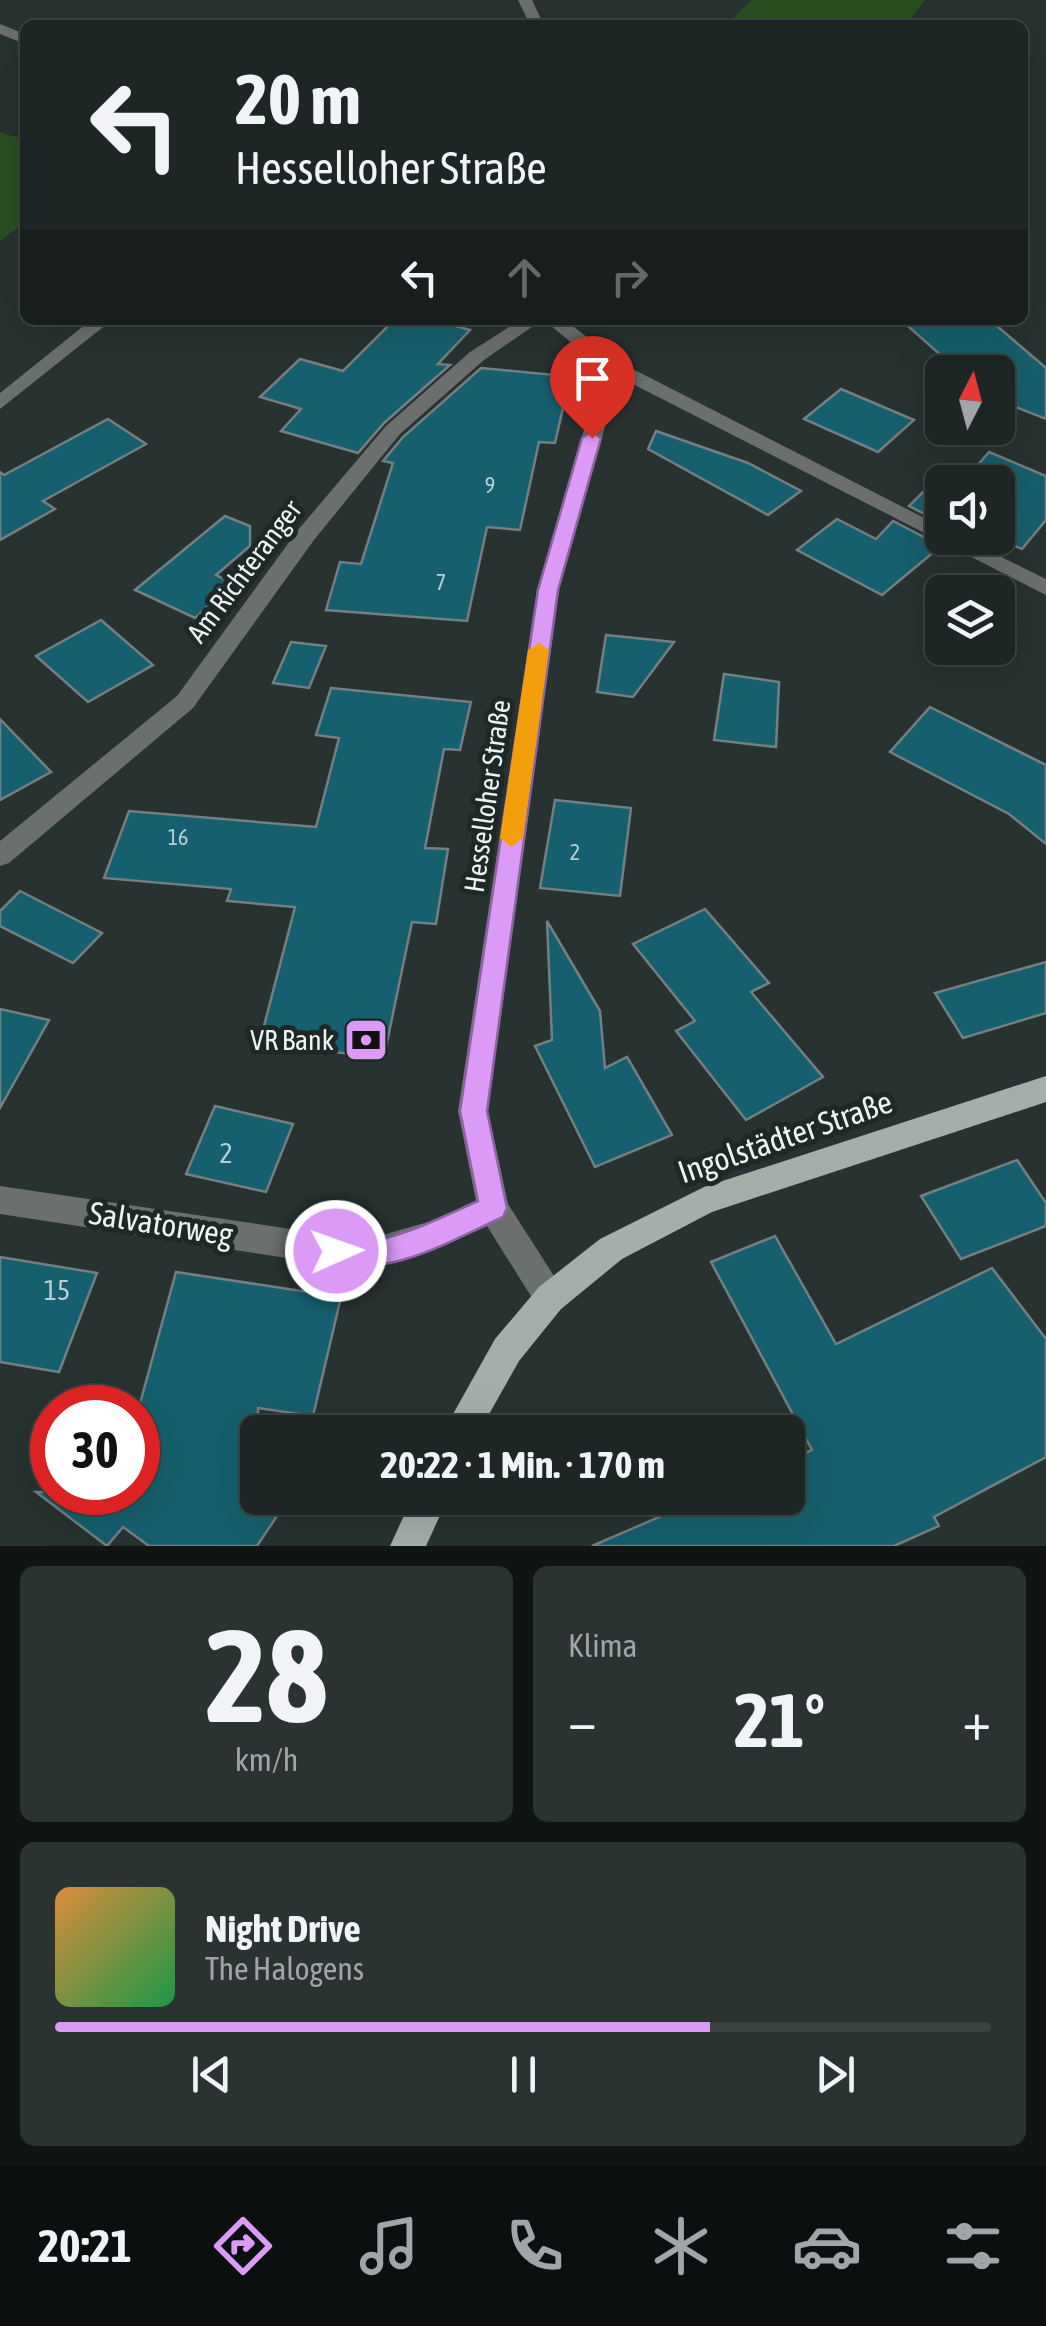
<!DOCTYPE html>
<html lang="de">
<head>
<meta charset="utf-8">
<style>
	body { margin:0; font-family:"Asap Condensed",sans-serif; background:#2a3232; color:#f1f3f6; height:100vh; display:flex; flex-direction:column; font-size:38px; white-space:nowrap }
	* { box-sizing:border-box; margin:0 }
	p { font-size:32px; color:#a0a5a7 }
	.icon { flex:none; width:55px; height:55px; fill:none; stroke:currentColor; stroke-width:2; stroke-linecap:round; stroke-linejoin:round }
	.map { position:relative; height:1546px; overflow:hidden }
	.drawer { display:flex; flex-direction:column; gap:20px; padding:20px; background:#101514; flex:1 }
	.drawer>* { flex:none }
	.hud { position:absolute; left:20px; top:20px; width:1008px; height:305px; border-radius:15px; box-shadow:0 10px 40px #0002,0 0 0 2px #3b4342; background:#1d2625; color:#f1f3f6; overflow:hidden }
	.needle { width:65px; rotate:6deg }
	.buttons { position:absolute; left:925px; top:355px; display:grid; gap:20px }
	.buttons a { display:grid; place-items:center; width:90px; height:90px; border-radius:15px; background:#1d2625; box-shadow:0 10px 40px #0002,0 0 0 2px #3b4342; font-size:50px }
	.speed { position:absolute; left:30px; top:1385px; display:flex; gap:20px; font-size:50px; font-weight:700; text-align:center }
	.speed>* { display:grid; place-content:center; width:130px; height:130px; border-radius:50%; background:#1d2625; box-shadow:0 10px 40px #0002,0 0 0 2px #3b4342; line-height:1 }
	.speed .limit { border:15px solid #d22; background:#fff; color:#111 }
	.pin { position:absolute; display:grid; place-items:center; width:85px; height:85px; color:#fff; margin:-102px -42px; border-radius:50% 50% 50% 0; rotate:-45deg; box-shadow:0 0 10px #0007 }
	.pin .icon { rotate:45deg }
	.me { position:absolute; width:110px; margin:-55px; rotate:88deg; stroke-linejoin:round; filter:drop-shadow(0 0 8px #0008) }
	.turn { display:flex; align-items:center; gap:35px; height:210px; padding:0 50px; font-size:45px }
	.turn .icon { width:130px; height:130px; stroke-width:2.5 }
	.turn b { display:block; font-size:70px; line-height:85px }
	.lanes { display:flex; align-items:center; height:95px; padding:0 50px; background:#0003; justify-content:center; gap:50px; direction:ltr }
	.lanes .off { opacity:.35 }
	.big { font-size:75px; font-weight:700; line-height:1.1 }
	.drawer .tile { flex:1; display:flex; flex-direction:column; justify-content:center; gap:15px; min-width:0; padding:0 35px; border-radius:15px; background:#2a3232 }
	.drawer .dial { align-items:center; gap:0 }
	.dial b { font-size:130px; line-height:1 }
	.song { display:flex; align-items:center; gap:30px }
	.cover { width:120px; height:120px; border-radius:15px; background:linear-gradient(135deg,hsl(30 70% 55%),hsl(140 70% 35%)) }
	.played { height:10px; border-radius:5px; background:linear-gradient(90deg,#da9af6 70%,#3b4342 70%) }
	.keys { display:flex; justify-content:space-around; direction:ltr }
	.heat { display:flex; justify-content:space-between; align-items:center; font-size:55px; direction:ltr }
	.drawer .tiles { flex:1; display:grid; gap:20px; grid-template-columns:1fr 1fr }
	.tile:last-child { grid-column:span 2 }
	.trip { position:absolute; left:240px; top:1415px; width:565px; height:100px; border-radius:15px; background:#1d2625; box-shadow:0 10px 40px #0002,0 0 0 2px #3b4342; font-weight:700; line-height:100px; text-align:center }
	.tab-bar { display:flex; height:160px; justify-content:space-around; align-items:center; background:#0c0f0f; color:#a0a5a7 }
	.tab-bar .icon { width:70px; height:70px }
	.tab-bar .current { color:#da9af6 }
	.tab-bar b { font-size:45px; color:#f1f3f6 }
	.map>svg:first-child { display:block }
	.green { fill:#284f1f }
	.building { fill:#165f6e; stroke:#737f82; stroke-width:2.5 }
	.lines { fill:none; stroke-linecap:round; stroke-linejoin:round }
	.minor { fill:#6b6f6d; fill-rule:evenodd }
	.major { fill:#a5afaa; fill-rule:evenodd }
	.route { fill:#da9af6; stroke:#8e64a0; stroke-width:2.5 }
	.slow { fill:#f59e0b }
	.labels { text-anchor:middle; stroke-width:10; stroke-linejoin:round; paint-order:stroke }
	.number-label { font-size:22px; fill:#b7cfd2 }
	.street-label { font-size:28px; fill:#edf4f3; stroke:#1d2827 }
	.poi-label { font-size:28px; fill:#edf4f3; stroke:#1d2827; text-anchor:end }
	.near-number-label { font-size:28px; fill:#b7cfd2 }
	.near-street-label { font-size:32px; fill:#edf4f3; stroke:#1d2827 }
</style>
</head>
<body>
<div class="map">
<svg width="1046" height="1546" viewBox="0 0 1046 1546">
	<rect width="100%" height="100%" fill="#273231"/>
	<g class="green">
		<path d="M 752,0 L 925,0 L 906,25 L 725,25 Z"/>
		<path d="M 0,132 L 25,140 L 25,222 L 0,241 Z"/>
	</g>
	<g class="building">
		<path d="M 394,320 L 433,320 L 470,330 L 438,364 L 450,365 L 384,423 L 358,453 L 281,431 L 301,409 L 260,397 L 300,359 L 343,371 Z"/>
		<path d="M 901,320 L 990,320 L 1046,368 L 1046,419 L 998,400 L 998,372 L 960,372 Z"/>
		<path d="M 481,368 L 565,376 L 561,394 L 566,395 L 555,443 L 539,442 L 520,530 L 487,527 L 467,621 L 326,610 L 340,562 L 361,564 L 393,463 L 383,461 L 403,437 Z"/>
		<path d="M 841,389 L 914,420 L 878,452 L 804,419 Z"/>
		<path d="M 108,419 L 146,444 L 43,501 L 55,509 L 0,540 L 0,472 L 4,475 Z"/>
		<path d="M 656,431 L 748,463 L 801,491 L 768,515 L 648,449 Z"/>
		<path d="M 989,452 L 1046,476 L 1046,520 L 1022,549 L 998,539 L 998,482 L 963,482 Z"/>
		<path d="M 937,478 L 947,482 L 942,482 L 942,523 L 909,506 Z"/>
		<path d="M 225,516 L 250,526 L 250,546 L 216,575 L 234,584 L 195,618 L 135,590 Z"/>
		<path d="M 837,519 L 876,539 L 893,521 L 941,546 L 882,595 L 797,550 Z"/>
		<path d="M 101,620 L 153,665 L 88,702 L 36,656 Z"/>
		<path d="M 606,635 L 674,642 L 633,697 L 597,692 Z"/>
		<path d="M 291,642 L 326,646 L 309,688 L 273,683 Z"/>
		<path d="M 724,674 L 779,682 L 776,747 L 714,740 Z"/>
		<path d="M 331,688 L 471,702 L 460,750 L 444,749 L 425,848 L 448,849 L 436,924 L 412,922 L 384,1057 L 259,1045 L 295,907 L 227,901 L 231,889 L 104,878 L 129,811 L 316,827 L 339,738 L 316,735 Z"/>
		<path d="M 930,707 L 1046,765 L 1046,844 L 1009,814 L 890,752 Z"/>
		<path d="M 0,719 L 51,772 L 0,800 Z"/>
		<path d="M 555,800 L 631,808 L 620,896 L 540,888 Z"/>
		<path d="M 20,891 L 102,933 L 73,963 L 0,926 L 0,911 Z"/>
		<path d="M 705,909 L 769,983 L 751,992 L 823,1077 L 746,1120 L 676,1031 L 695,1021 L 633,944 Z"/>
		<path d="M 547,921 L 600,1011 L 605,1068 L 627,1057 L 672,1135 L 595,1167 L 535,1046 L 552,1040 Z"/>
		<path d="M 1046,962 L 1046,1013 L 963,1038 L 935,993 Z"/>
		<path d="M 0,1009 L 49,1020 L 0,1108 Z"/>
		<path d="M 215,1106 L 293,1124 L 266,1192 L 186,1174 Z"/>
		<path d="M 1017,1160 L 1046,1203 L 1046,1226 L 961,1259 L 921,1196 Z"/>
		<path d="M 775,1236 L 836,1344 L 992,1268 L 1046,1339 L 1046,1457 L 934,1517 L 939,1526 L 894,1546 L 592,1546 L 703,1498 L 788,1498 L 788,1461 L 812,1450 L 711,1262 Z"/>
		<path d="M 0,1257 L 97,1273 L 59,1372 L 0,1362 Z"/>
		<path d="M 176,1272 L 341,1297 L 313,1416 L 258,1408 L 258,1498 L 289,1498 L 257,1546 L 149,1546 L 123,1527 L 107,1546 L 36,1492 L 138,1492 L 138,1411 Z"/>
	</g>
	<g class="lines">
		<g class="minor">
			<path d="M 518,0 L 532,0 L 544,25 L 530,25 Z"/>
			<path d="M 0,24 L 25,34 L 25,44 L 0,34 Z"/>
			<path d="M 91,320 L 112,320 L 0,409 L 0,393 Z"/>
			<path d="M 520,320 L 542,320 L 484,360 L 400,434 L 314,540 L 193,708 L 9,863 L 0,866 L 0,841 L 177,696 L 298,530 L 386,426 L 470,352 Z"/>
			<path d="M 544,320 L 565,320 L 619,362 L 942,527 L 942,538 L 963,538 L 1046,579 L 1046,595 L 619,377 L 559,590 L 488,1111 L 508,1204 L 561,1287 L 566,1298 L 561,1309 L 550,1313 L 539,1309 L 487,1226 L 433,1250 L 365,1270 L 0,1214 L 0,1186 L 365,1240 L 428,1222 L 476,1201 L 458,1111 L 537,590 L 602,368 Z"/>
		</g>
		<g class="major">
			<path d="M 1046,1076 L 1046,1102 L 712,1212 L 622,1259 L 561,1309 L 519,1361 L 479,1432 L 443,1432 L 495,1339 L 539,1287 L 600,1239 L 704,1187 Z"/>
			<path d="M 412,1498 L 448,1498 L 426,1546 L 390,1546 Z"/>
		</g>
	</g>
	<path class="route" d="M 592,432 L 601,438 L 558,590 L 487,1111 L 507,1208 L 503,1217 C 452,1240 383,1282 326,1260 L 322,1251 L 326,1241 C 341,1236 351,1243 365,1242 C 400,1239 446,1215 478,1201 L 460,1111 L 538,590 L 582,438 Z"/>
	<path class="slow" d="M 539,643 L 549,650 L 523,838 L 511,847 L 500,838 L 528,650 Z"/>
	<defs>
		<symbol id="bank-square" viewBox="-11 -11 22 22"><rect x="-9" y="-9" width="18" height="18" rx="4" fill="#da9af6" stroke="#1d2827"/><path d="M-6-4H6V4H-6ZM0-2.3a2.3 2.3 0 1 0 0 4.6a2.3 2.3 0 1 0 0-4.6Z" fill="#111"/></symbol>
	</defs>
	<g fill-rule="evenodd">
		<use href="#bank-square" x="341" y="1015" width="50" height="50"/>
	</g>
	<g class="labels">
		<g class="number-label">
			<text x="490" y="493">9</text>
			<text x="441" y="590">7</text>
			<text x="178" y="845">16</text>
			<text x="575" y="860">2</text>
		</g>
		<g class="street-label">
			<text transform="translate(244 571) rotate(-53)" y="10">Am Richteranger</text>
			<text transform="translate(487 796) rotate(-82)" y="10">Hesselloher Straße</text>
		</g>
		<g class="poi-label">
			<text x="334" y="1050">VR Bank</text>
		</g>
		<g class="near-number-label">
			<text x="226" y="1163">2</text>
			<text x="57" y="1300">15</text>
		</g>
		<g class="near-street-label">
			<text transform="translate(785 1137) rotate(-19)" y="11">Ingolstädter Straße</text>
			<text transform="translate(161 1224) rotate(9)" y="11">Salvatorweg</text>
		</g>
	</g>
</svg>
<div class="buttons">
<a><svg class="needle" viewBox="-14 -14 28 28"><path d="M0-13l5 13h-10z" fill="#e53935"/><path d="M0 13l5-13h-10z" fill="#a0a5a7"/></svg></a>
<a><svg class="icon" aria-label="sound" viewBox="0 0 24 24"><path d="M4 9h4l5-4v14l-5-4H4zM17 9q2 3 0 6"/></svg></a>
<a><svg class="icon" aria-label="layers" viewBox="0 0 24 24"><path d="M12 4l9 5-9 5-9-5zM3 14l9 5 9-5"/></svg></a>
</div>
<div class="speed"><div class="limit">30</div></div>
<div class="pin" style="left:592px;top:438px;background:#d93025"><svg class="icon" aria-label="arrive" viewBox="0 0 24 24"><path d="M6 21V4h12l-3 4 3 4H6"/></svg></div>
<svg class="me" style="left:336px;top:1251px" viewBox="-20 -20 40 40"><circle r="17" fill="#da9af6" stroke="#fff" stroke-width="3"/><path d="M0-11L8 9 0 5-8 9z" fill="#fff"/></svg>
<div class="trip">20:22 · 1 Min. · 170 m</div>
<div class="hud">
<div class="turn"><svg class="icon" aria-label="left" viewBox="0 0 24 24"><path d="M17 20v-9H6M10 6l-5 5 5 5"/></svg><div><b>20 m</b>Hesselloher Straße</div></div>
<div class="lanes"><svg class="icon" aria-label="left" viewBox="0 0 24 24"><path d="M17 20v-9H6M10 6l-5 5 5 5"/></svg><svg class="icon off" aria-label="ahead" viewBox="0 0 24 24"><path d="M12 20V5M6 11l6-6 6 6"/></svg><svg class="icon off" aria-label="right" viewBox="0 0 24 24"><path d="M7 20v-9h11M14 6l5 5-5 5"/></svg></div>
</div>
</div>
<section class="drawer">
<div class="tiles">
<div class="tile dial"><b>28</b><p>km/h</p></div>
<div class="tile"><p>Klima</p>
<div class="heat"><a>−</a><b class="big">21°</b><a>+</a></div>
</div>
<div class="tile">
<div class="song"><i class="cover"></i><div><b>Night Drive</b><p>The Halogens</p></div></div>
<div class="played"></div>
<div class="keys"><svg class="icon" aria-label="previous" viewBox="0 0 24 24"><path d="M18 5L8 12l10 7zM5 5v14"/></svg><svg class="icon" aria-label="pause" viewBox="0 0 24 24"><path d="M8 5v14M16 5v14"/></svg><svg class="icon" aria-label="next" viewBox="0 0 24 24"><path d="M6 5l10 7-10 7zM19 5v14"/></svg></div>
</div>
</div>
</section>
<nav class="tab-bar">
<b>20:21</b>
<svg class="icon current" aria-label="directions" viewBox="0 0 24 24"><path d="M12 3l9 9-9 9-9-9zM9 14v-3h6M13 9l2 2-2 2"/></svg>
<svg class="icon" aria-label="music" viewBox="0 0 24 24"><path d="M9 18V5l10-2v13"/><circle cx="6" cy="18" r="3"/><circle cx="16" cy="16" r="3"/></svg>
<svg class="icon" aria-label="phone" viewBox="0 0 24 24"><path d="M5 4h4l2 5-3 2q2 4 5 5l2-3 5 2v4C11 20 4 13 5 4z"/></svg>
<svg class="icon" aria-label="climate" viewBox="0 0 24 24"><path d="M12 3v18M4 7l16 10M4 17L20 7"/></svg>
<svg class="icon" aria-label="car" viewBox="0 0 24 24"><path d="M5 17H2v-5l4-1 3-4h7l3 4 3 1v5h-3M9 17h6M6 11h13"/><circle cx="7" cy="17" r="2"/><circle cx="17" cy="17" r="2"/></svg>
<svg class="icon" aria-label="filters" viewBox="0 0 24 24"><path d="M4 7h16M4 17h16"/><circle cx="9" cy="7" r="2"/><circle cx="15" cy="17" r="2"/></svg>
</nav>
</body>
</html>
